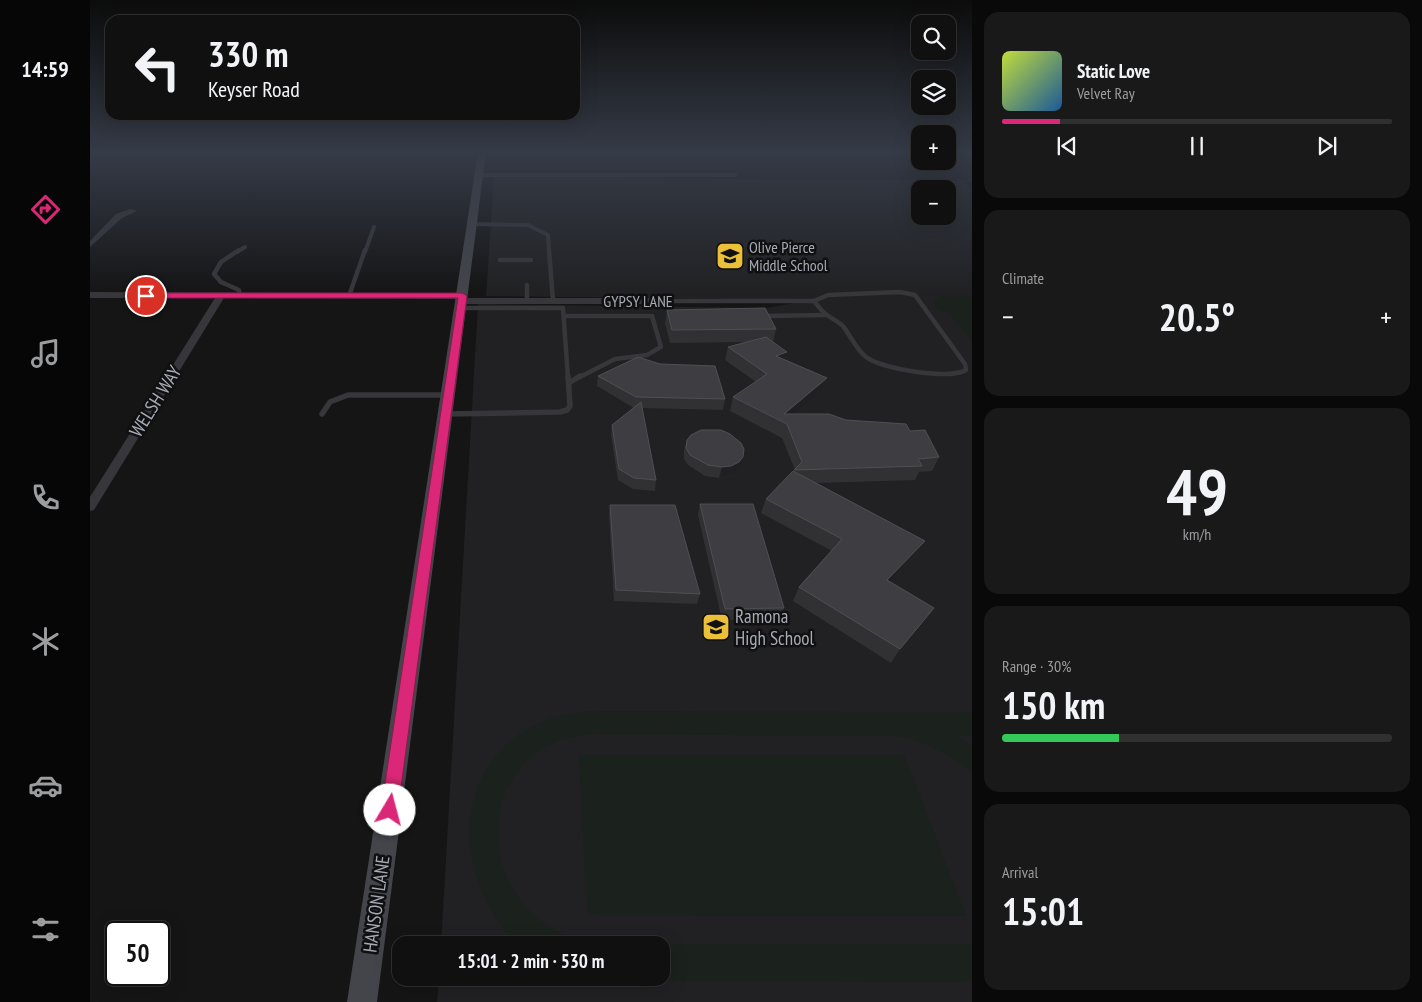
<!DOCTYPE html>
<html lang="en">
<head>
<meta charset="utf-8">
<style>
	body { margin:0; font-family:"PT Sans Narrow",sans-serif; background:#191919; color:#f1f3f6; height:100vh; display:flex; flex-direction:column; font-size:19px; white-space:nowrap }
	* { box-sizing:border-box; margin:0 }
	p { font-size:16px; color:#9c9d9f }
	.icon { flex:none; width:28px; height:28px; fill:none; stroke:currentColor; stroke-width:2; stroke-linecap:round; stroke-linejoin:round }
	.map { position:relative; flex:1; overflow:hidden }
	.panel { display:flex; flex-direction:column; gap:12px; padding:12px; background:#090909; width:450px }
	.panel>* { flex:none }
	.banner { position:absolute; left:15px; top:15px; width:475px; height:105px; border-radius:15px; box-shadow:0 5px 20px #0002,0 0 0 1px #303030; background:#101010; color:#f1f3f6; overflow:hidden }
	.tools { position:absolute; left:821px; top:15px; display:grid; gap:10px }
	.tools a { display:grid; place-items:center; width:45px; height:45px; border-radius:10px; background:#101010; box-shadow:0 5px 20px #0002,0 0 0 1px #303030; font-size:25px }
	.speed { position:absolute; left:15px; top:921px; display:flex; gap:10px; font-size:25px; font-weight:700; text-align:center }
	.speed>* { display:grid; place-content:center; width:65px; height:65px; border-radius:50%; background:#101010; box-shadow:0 5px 20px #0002,0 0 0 1px #303030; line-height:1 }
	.speed .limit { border:2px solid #111; border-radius:8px; background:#fff; color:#111 }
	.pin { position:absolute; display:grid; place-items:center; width:42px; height:42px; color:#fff; margin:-21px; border:2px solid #fff; border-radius:50%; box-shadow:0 1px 5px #0007 }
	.me { position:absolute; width:55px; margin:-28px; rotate:8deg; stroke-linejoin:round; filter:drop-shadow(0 0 4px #0008) }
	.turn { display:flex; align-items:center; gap:18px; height:105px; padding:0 20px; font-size:22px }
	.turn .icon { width:65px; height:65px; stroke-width:2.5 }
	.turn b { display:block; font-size:35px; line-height:42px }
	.big { font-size:38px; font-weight:600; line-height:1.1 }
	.panel .card { flex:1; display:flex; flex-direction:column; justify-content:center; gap:8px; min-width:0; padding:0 18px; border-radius:15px; background:#191919 }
	.panel .dial { align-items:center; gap:0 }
	.dial b { font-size:65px; line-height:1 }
	.song { display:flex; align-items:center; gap:15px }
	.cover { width:60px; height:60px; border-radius:8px; background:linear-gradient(135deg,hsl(70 70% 55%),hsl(210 70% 35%)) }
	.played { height:5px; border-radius:2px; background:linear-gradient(90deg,#db2777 15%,#303030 15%) }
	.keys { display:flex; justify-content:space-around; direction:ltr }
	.heat { display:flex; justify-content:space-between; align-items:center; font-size:28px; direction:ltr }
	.charge { height:8px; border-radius:4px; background:linear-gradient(90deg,#34c759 30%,#303030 0) }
	.trip { position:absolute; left:302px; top:936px; width:278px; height:50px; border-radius:15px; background:#101010; box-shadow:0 5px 20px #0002,0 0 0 1px #303030; font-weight:600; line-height:50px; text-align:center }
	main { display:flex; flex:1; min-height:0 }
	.tabs { display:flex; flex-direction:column; width:90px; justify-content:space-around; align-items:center; background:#060606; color:#9c9d9f }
	.tabs .icon { width:35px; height:35px }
	.tabs .on { color:#db2777 }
	.tabs b { font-size:22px; color:#f1f3f6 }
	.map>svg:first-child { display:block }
	.built { fill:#212123; fill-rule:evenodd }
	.green { fill:#1b211d }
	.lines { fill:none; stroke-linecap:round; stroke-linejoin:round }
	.path { stroke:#3c3d42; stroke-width:1; stroke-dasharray:1 2; stroke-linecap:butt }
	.service-far2 { stroke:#36363b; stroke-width:4 }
	.service-far1 { stroke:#36363b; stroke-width:4.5 }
	.service { stroke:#36363b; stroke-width:5.5 }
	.minor { fill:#36363b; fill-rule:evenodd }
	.secondary { fill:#44454b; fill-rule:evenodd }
	.wall { fill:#313134 }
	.shaded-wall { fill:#202022 }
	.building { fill:#3e3e42; stroke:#4e4f54 }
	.route { fill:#db2777; stroke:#8e194d }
	.labels { text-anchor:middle; stroke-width:5; stroke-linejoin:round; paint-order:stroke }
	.far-poi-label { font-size:16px; fill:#a7aab6; stroke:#101011; text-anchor:start }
	.far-street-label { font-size:16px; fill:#a7aab6; stroke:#101011 }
	.street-label { font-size:19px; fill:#a7aab6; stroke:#101011 }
	.poi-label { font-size:19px; fill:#a7aab6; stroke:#101011; text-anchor:start }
</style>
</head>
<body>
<main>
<nav class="tabs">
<b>14:59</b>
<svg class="icon on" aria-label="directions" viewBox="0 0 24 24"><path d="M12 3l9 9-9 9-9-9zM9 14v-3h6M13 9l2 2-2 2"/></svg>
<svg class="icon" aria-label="music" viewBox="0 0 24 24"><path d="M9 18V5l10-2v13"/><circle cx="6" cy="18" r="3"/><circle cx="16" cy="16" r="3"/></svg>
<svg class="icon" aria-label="phone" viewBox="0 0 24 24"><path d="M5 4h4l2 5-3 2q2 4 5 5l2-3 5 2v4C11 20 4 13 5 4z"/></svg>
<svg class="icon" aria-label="climate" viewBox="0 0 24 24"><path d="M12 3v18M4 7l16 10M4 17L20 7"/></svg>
<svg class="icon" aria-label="car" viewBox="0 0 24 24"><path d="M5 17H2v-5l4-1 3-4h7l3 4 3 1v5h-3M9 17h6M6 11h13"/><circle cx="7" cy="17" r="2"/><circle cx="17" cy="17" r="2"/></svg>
<svg class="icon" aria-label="filters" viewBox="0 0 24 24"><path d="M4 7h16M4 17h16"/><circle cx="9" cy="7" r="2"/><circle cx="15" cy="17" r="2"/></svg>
</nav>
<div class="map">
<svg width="882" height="1002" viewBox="0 0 882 1002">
	<rect width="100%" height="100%" fill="#151516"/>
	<path class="built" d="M 404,177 L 873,181 L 882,190 L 882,1002 L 347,1002 L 349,978 L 571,978 L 571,945 L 351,945 L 388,304 L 676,308 L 705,303 L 639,299 L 396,296 ZM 830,189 L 858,189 L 858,216 L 830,216 Z"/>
	<g class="green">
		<path d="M 852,296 L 882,296 L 882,341 L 858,313 L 847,309 L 843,302 Z"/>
		<path d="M 500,711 L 882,712 L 882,735 L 866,736 L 882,746 L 882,772 C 859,754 836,742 807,736 L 501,734 C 393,742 376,878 463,929 C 479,939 496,942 514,944 L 882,944 L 882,982 L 516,981 L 491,978 L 571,978 L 571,945 L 428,945 C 344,861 371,720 500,711 Z"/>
		<path d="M 489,755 L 814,755 L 876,916 L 497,915 Z"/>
	</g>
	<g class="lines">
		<path class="path" d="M 873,181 L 882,180"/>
		<g class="service-far2">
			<path d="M 389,175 L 645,175"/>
			<path d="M 382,224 L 438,225 L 458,235 L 459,252"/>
			<path d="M 147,252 L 155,247"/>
			<path d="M 275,252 L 284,227"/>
		</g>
		<g class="service-far1">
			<path d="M 149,250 L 131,262 L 124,274 L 131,282 L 149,290 L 150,296"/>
			<path d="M 459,250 L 463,301"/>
			<path d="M 410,260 L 441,260"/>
			<path d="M 437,285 L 437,301"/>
			<path d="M 810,292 L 825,295 L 875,364 L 876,370 C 859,380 791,369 776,357 C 766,349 760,335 753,326 C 748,321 742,319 737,315 C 732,312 728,306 724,301 L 738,295 Z"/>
			<path d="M 259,296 L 275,250"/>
			<path d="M 580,301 L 724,301"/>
			<path d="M 371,308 L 473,308 L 478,378"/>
			<path d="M 474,316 L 562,316 L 571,347 L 557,355 L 525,359 L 488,378"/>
			<path d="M 671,316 L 736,315"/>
		</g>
		<g class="service">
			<path d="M 479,383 L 490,376"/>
			<path d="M 232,414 L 240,402 L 258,395 L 357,395"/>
			<path d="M 356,414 L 470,412 L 477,410 L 480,406 L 478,376"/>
		</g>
		<g class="minor">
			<path d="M 40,209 L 47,211 L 32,218 L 0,247 L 0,241 L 26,214 Z"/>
			<path d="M 0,292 L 373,293 L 377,296 L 374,298 L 580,298 L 584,301 L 580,304 L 372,304 L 368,301 L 371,299 L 134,298 L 4,510 L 0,511 L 0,497 L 125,298 L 0,298 Z"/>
		</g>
		<path class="secondary" d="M 388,152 L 396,152 L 287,1002 L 257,1002 Z"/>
	</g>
	<g class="wall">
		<path d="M 577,310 L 686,329 L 683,342 L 694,360 L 737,378 L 732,392 L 706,414 L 756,420 L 820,431 L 849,457 L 842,471 L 829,472 L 825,480 L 727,483 L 835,541 L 826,555 L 800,582 L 844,608 L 835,622 L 801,663 L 703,601 L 709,587 L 742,551 L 671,513 L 676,499 L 705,470 L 692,438 L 640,411 L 643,397 L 666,382 L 635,360 L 638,347 L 655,342 L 580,343 L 575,323 Z"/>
		<path d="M 508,376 L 635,399 L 633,410 L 552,408 L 566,480 L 565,491 L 543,489 L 528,480 L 521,435 L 522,425 L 544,408 L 507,386 Z"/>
		<path d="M 597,440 L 650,467 L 646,473 L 638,476 L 629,478 L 615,476 L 598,465 L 594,459 L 594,451 Z"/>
		<path d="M 610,504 L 694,608 L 690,619 L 632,620 L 608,515 Z"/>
		<path d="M 520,505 L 610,594 L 607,604 L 524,601 L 519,515 Z"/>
	</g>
	<g class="shaded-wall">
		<path d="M 697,352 L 693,365 L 686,356 Z"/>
		<path d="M 737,378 L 732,392 L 695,423 L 694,414 Z"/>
		<path d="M 653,457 L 650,467 L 646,473 L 638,476 L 629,478 L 632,467 Z"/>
		<path d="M 835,541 L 826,555 L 789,594 L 797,580 Z"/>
		<path d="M 844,608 L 835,622 L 801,663 L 810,649 Z"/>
	</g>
	<g class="building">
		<path d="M 675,308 L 686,329 L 582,330 L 577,310 Z"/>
		<path d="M 676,337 L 697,352 L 686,356 L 737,378 L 694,414 L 739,414 L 756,420 L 816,424 L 820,431 L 835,430 L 849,457 L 828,459 L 832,466 L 704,470 L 712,462 L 697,424 L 643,397 L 677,374 L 638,347 Z"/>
		<path d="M 548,357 L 570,364 L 625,366 L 635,399 L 546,397 L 508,376 Z"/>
		<path d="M 551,402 L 566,480 L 544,478 L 529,469 L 522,425 Z"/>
		<path d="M 611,430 L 631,430 L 640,434 L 651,443 L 654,449 L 653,457 L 649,462 L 641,466 L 632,467 L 618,465 L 600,455 L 596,448 L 597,440 L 601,435 Z"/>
		<path d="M 703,471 L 835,541 L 797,580 L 844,608 L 810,649 L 709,587 L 752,539 L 676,499 Z"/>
		<path d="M 610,504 L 663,504 L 694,608 L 635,609 Z"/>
		<path d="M 520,505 L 585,505 L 610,594 L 526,590 Z"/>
	</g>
	<linearGradient id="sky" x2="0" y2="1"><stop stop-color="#0c0c0c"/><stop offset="0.52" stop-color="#353b47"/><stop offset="1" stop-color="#353b47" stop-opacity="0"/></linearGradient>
	<rect width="882" height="293" fill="url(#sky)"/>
	<path class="route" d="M 372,293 L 377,296 L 308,810 L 305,816 L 300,818 L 294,816 L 291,810 L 368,298 L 56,298 L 52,296 L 56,293 Z"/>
	<defs>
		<symbol id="school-square" viewBox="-11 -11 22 22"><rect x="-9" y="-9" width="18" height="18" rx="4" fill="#ebc038" stroke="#101011"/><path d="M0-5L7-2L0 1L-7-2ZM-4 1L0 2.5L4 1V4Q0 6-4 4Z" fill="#111"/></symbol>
	</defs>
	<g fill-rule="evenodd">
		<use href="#school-square" x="624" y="240" width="32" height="32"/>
		<use href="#school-square" x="610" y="611" width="32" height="32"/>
	</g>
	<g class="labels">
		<g class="far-poi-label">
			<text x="659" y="253">Olive Pierce<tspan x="659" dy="18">Middle School</tspan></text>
		</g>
		<g class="far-street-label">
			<text x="548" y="307">GYPSY LANE</text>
		</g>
		<g class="street-label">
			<text transform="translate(65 401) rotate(-58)" y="7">WELSH WAY</text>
			<text transform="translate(286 904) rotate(-82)" y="7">HANSON LANE</text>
		</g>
		<g class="poi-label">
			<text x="645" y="623">Ramona<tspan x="645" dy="22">High School</tspan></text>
		</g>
	</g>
</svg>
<div class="tools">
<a><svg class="icon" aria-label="search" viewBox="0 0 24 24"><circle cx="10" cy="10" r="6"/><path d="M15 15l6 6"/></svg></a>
<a><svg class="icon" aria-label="layers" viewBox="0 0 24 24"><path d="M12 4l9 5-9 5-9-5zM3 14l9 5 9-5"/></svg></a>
<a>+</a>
<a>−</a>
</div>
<div class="speed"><div class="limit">50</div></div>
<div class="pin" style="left:56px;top:296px;background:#d93025"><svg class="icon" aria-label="arrive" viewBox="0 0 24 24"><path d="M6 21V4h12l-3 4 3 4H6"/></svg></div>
<svg class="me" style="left:300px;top:810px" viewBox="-20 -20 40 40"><circle r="19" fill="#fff"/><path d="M0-13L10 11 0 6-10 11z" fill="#db2777"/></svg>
<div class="trip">15:01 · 2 min · 530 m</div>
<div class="banner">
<div class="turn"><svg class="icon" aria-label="left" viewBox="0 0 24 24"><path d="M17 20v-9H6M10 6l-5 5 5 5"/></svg><div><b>330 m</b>Keyser Road</div></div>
</div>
</div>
<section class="panel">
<div class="card">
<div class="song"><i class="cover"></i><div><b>Static Love</b><p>Velvet Ray</p></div></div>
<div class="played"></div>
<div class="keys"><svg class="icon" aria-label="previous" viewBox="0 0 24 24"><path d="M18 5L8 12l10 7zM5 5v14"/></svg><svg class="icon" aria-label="pause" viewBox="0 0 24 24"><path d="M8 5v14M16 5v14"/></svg><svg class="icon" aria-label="next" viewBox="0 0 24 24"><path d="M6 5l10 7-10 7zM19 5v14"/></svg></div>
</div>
<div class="card"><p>Climate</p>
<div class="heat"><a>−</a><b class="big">20.5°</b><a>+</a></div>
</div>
<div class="card dial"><b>49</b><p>km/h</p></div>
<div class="card"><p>Range · 30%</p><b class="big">150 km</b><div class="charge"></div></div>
<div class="card"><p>Arrival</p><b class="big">15:01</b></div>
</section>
</main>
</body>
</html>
